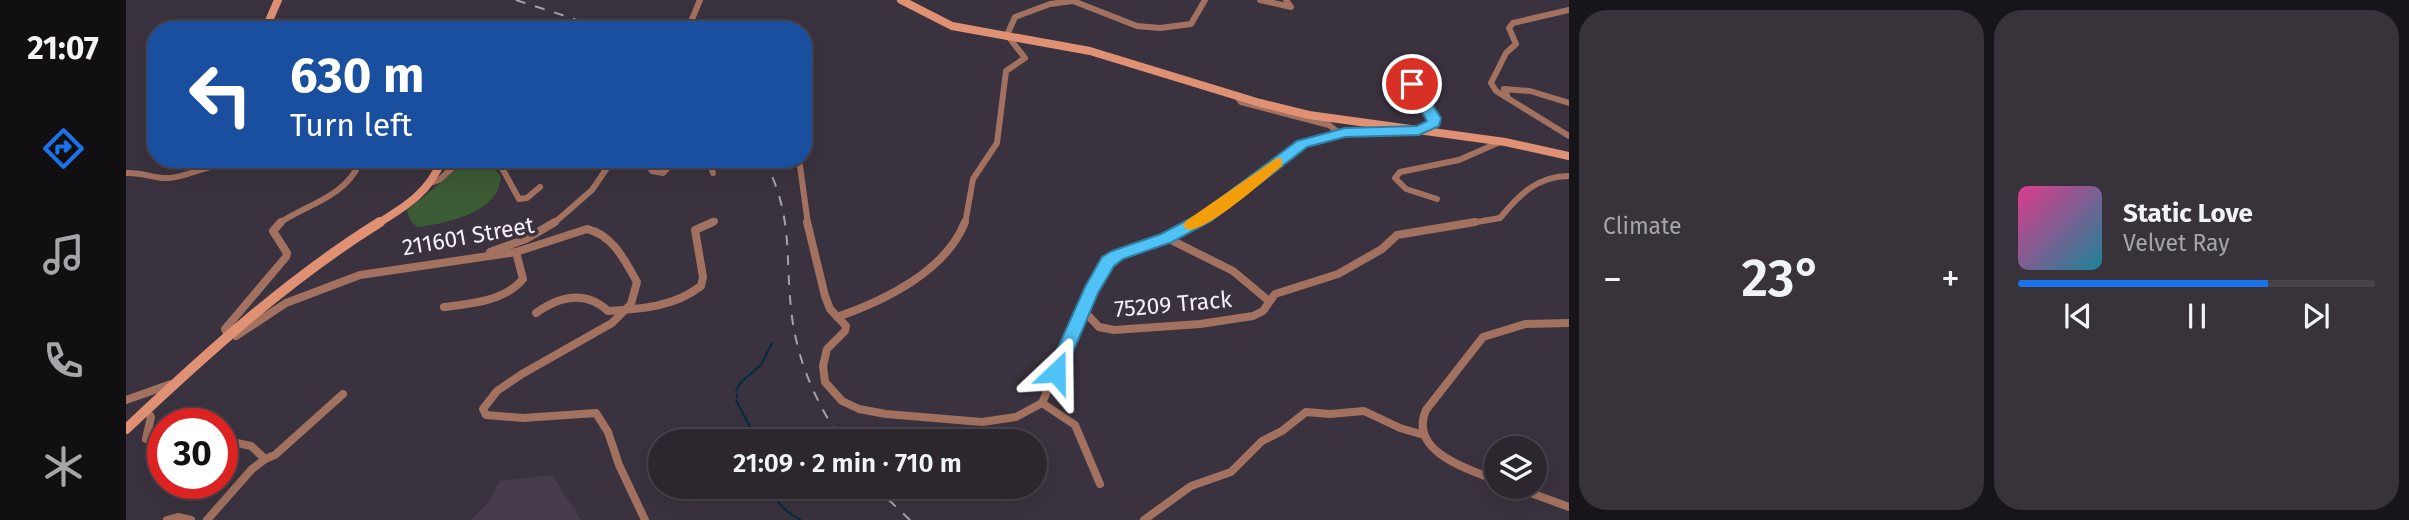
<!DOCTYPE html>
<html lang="en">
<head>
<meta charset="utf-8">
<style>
	body { margin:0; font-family:"Fira Sans",sans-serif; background:#38323b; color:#f1f3f6; height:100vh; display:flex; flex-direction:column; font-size:26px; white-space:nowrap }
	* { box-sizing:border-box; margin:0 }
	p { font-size:23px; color:#a6a5aa }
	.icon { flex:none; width:38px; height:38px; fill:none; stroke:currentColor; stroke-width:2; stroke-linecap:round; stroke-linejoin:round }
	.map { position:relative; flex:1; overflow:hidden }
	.side { display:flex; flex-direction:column; gap:10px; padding:10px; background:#18151a; width:840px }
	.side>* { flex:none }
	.guide { position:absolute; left:21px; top:21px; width:665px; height:147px; border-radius:28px; box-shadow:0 7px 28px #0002,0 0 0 2px #48434b; background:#1a4fa0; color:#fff; overflow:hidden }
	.controls { position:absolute; left:1358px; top:436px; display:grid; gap:14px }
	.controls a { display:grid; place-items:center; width:63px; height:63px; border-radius:50%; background:#2c262f; box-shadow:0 7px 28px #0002,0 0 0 2px #48434b; font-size:35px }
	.speed { position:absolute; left:21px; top:408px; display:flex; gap:14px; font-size:35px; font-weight:700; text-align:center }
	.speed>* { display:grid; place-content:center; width:91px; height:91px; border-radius:50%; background:#2c262f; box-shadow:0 7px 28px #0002,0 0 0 2px #48434b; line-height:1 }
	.speed .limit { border:10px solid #d22; background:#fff; color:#111 }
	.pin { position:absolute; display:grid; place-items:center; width:60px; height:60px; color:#fff; margin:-30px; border:4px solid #fff; border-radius:50%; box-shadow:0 2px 7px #0007 }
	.me { position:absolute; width:77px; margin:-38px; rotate:23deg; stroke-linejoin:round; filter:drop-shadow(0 0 5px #0008) }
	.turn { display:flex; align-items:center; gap:24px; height:147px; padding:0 28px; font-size:32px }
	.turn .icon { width:91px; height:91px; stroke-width:2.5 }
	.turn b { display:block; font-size:49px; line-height:60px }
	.big { font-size:52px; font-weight:600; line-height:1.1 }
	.side .tile { flex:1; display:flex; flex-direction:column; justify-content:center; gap:10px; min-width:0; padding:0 24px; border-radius:28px; background:#38323b }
	.song { display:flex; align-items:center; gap:21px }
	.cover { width:84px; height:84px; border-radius:10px; background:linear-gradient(135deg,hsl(330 70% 55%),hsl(190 70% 35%)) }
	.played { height:7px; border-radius:4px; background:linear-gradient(90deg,#1a73e8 70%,#48434b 70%) }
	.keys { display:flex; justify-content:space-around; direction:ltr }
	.heat { display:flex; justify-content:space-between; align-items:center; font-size:38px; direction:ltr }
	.side .tiles { flex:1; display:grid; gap:10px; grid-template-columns:repeat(2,1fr) }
	.trip { position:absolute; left:522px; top:429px; width:399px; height:70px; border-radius:35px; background:#2c262f; box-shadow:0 7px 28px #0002,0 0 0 2px #48434b; font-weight:600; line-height:70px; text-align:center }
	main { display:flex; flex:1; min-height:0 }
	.menu { display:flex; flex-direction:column; width:126px; justify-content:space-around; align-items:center; background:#120f13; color:#a6a5aa }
	.menu .icon { width:49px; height:49px }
	.menu .on { color:#1a73e8 }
	.menu b { font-size:32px; color:#f1f3f6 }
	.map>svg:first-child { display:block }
	.built { fill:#463c4c }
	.green { fill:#3b5c34 }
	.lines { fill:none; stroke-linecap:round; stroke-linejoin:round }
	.stream { stroke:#032b40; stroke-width:2 }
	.street-far1 { stroke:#a3715f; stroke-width:6 }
	.street { stroke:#a3715f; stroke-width:8 }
	.secondary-far1 { stroke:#e09073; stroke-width:8 }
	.secondary { stroke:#e09073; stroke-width:10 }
	.rail { stroke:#a7a1ab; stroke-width:2; stroke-dasharray:10 10; stroke-linecap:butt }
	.route { fill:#4fc3f7; stroke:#337fa1; stroke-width:2 }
	.slow { fill:#f59e0b }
	.labels { text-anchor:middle; stroke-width:7; stroke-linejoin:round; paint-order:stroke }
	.street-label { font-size:23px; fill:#f4f0f7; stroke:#3a333f }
</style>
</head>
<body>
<main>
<nav class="menu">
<b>21:07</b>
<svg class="icon on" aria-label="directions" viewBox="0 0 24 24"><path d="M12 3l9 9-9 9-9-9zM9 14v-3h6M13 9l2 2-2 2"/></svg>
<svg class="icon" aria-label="music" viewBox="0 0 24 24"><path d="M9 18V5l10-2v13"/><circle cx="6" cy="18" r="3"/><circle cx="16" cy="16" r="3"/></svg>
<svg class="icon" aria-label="phone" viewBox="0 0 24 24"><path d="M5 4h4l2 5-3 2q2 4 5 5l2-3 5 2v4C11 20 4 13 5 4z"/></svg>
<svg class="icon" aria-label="climate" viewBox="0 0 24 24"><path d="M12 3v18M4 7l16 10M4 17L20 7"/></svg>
</nav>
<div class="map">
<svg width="1443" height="520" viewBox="0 0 1443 520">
	<rect width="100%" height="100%" fill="#3a333f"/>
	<path class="built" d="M 426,475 L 455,520 L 345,520 L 361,504 L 374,481 Z"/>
	<path class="green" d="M 347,161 L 365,165 L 375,177 C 374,182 373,189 370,193 C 356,216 316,224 292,227 C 284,222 283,218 281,210 L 339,163 Z"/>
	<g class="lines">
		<g class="stream">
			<path d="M 610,390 L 615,382 L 635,365 L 646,343"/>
			<path d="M 611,394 L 611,397"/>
			<path d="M 610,400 L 626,431 L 639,441"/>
			<path d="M 648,486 C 649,504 660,512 675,520"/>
		</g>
		<g class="street-far1">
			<path d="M 1134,0 L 1165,7 L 1160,0"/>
			<path d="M 1443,10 L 1387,23 L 1383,28 L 1390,44 L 1380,53 L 1365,83 L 1370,91 L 1443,136"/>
			<path d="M 572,30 L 564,24 L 574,0"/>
			<path d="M 1381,95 L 1378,89 L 1404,91 L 1443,103"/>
			<path d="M 1111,96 L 1115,102 L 1203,125 L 1213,133"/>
			<path d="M 371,159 L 393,199 L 401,198 L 414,187"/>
			<path d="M 517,159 L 526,171 L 537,173 L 550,159"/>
			<path d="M 583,159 L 587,173"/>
			<path d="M 673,159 L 682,224"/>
			<path d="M 0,173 C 18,172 27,179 43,178 C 61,177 78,166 96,165 C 142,163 187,167 233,164 C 219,197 179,205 152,224"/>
			<path d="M 304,183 L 313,180 L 337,159"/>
			<path d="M 1311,199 L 1280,189 L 1269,178 L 1274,172 L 1333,160 L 1374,142"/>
			<path d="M 427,224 L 466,190 L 487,159"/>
			<path d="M 583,224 L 589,221"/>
			<path d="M 839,224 L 847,179 L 871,143 L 880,71 L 899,58 L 881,35 L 889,17 L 924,4 L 947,1 L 1011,26 L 1034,28 L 1065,24 L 1079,0"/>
			<path d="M 1067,224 L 1176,144 L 1219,132 L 1293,131 L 1308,123 L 1309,118 L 1286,84"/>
			<path d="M 1339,224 L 1374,218 C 1393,195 1411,176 1443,176"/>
		</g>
		<g class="street">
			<path d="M 681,222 L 699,296 L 704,309 L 720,326 L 719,331 L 701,349 L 697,366 L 699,382 L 716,401 L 733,409 L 760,414 L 856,422 L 890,417 L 916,403 L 973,274 L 991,255 L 1041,238 L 1071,222"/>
			<path d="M 1041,238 L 1107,271 L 1143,301"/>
			<path d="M 364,252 L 400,239 L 429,222"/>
			<path d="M 318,307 C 345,304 379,301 397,279 L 390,252"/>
			<path d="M 956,309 L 973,327 L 988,330 L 1074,324 L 1127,316 L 1137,311 L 1149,294 L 1212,274 L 1256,249 L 1271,235 L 1349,222"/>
			<path d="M 410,313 C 434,296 459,290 482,311 C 515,309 548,307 575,286 L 577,277 L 569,230 L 587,222"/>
			<path d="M 711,317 C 758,301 820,271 839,222"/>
			<path d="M 102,335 L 99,329 L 160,257 L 161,253 L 147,231 L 155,222"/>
			<path d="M 110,336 L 160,303 L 234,275 L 390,252 L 461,229 C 487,235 499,261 511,282 L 505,304 L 486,323 L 396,374 L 371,391 L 357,409 L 360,415 L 397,418 L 470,413 L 482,432 L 493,465 L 519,520"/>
			<path d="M 0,400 L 45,384"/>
			<path d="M 916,403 L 949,425 L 974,484"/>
			<path d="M 20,410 L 25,417 L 20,439 L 37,441"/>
			<path d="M 96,440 L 125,446 L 139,459 L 149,455 L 217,394"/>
			<path d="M 1370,480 C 1341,469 1282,451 1300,410 L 1357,337 L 1399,324 L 1443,323"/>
			<path d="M 1386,486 L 1443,507"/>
			<path d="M 41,520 L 52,517 L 65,520"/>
			<path d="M 81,520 L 126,469 L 139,459"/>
			<path d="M 1018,520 L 1065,486 L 1105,472 L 1136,441 L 1156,431 L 1180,412 L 1204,414 L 1238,411 L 1274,428 L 1298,435"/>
		</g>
		<g class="secondary-far1">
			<path d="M 775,0 L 826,26 L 964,51 L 1134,103 L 1183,115 L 1379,142 L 1443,156"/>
			<path d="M 139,30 L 152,0"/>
			<path d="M 251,224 C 279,207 305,191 316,159"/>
		</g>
		<path class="secondary" d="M 0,429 C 80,354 161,280 254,222"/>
		<g class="rail">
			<path d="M 390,0 L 482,30"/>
			<path d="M 638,159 C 669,219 658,255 666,317 C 672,362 690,403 716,441"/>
			<path d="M 748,486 L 784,520"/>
		</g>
	</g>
	<path class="route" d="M 1286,80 L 1291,81 L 1315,118 L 1313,126 L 1293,135 L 1219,137 L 1181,147 L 1085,221 L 1046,242 L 997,259 L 988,266 L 972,293 L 936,378 L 930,380 L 923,378 L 921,372 L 959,287 L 976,257 L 986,251 L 1035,234 L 1075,213 L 1171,141 L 1219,128 L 1291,126 L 1301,121 L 1280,84 Z"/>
	<path class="slow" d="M 1151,158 L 1156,159 L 1156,166 C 1139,179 1078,235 1060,229 L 1057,225 L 1060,221 Z"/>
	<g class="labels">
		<g class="street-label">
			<text transform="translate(342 236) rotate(-10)" y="8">211601 Street</text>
			<text transform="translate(1047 304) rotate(-5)" y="8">75209 Track</text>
		</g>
	</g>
</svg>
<div class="controls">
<a><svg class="icon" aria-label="layers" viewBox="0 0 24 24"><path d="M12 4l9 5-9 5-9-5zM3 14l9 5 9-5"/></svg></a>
</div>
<div class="speed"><div class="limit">30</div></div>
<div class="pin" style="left:1286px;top:84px;background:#d93025"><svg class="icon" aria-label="arrive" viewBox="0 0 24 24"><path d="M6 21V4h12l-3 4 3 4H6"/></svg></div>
<svg class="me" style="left:930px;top:372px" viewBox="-20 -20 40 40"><path d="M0-17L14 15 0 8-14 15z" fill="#4fc3f7" stroke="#fff" stroke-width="4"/></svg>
<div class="trip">21:09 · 2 min · 710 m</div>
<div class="guide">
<div class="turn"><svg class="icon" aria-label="left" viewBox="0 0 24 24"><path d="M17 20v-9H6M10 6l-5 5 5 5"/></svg><div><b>630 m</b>Turn left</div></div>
</div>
</div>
<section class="side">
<div class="tiles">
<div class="tile"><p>Climate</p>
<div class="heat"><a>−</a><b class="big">23°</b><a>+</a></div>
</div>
<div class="tile">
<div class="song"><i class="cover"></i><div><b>Static Love</b><p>Velvet Ray</p></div></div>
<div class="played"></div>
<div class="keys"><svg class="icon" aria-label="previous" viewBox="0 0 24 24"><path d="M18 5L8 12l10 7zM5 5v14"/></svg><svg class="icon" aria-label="pause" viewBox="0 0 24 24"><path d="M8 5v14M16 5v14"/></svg><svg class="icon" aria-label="next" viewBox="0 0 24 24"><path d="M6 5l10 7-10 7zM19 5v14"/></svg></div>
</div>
</div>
</section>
</main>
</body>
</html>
